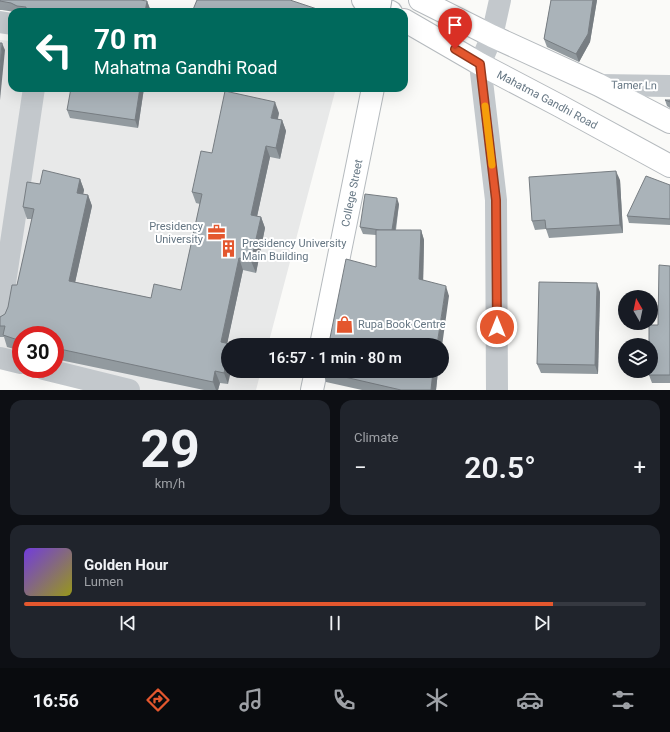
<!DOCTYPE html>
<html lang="en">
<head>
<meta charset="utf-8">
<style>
	body { margin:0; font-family:Roboto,sans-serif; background:#20242c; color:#f1f3f6; height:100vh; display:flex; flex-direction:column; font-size:15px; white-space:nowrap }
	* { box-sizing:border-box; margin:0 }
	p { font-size:13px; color:#9ea1a6 }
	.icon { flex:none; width:22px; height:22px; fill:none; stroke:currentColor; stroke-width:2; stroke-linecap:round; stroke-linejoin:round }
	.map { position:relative; height:390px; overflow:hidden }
	.panel { display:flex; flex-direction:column; gap:10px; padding:10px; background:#0d0f14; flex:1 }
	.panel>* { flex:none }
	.banner { position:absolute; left:8px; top:8px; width:400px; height:84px; border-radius:12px; box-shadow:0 4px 16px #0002; background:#00695c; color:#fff; overflow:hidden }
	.needle { width:26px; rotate:351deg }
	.buttons { position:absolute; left:618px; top:290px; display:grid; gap:8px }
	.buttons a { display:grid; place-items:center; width:40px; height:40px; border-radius:50%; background:#171b24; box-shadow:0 4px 16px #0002; font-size:20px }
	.speed { position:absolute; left:12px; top:326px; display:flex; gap:8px; font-size:20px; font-weight:700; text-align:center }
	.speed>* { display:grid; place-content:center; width:52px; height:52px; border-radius:50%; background:#171b24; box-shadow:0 4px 16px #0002; line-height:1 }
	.speed .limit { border:6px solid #d22; background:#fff; color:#111 }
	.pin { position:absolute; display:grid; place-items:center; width:34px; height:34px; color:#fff; margin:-41px -17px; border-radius:50% 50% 50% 0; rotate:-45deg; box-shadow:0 0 4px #0007 }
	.pin .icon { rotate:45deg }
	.me { position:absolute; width:44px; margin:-22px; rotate:0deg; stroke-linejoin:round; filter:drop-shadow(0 0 3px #0008) }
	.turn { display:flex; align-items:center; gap:14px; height:84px; padding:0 20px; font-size:18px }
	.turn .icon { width:52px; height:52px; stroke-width:2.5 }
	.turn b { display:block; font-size:28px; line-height:34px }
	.big { font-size:30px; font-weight:600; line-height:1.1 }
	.panel .tile { flex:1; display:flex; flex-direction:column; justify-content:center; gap:6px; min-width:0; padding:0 14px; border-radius:12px; background:#20242c }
	.panel .dial { align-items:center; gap:0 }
	.dial b { font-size:52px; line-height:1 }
	.song { display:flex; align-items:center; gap:12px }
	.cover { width:48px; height:48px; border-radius:6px; background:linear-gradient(135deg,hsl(260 70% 55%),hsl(60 70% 35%)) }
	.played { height:4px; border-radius:2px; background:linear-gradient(90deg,#e4572e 85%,#363941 85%) }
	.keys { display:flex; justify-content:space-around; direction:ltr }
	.heat { display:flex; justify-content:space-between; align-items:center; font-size:22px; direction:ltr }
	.panel .tiles { flex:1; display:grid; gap:10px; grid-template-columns:1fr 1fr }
	.tile:last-child { grid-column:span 2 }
	.trip { position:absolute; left:221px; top:338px; width:228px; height:40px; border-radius:20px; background:#171b24; box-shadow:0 4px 16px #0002; font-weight:600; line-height:40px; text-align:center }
	.tab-bar { display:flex; height:64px; justify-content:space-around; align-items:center; background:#090b0e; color:#9ea1a6 }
	.tab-bar .icon { width:28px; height:28px }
	.tab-bar .on { color:#e4572e }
	.tab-bar b { font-size:18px; color:#f1f3f6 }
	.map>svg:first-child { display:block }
	.built { fill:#e8e9e9; fill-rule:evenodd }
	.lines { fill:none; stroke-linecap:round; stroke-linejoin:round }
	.major-casing { stroke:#b5babe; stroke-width:24 }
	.minor { stroke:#c3c8cc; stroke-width:22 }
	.major { stroke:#fff; stroke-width:22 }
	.tram { stroke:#a2aab0; stroke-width:1 }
	.wall { fill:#929a9f }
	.shaded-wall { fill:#777d82 }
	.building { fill:#aab3b9; stroke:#777d82 }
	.route-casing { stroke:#94391e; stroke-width:10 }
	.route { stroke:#e4572e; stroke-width:7 }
	.slow { stroke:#f59e0b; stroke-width:7 }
	.labels { text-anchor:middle; stroke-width:4; stroke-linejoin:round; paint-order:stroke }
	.street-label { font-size:11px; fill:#657683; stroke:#fff }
	.poi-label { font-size:11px; fill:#657683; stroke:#fff; text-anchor:start }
</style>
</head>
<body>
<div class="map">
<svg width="670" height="390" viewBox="0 0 670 390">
	<rect width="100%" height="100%" fill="#fafaf8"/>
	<path class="built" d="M 0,40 L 12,41 L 12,88 L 336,88 L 268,345 L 228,345 L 228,371 L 261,371 L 256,390 L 83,390 L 0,366 ZM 21,335 L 55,335 L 55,369 L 21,369 Z"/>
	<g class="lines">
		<defs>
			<g id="major">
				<path d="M 363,0 L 391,12"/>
				<path d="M 420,0 L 492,36 L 599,85 L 670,122"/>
				<path id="s1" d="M 404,20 L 480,64 L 560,106 L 670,166"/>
				<path id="s2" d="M 321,345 L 373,88"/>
				<path d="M 312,390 L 316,371"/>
			</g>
		</defs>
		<use href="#major" class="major-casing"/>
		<g class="minor">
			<path d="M 0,22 L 12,24"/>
			<path d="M 599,85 L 670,86"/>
			<path d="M 0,317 L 34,88"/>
			<path d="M 0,358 L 21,363"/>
			<path d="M 44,369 L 129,390"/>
			<path d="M 497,390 L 496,200 L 480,64 L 492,36 L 500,0"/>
		</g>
		<use href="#major" class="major"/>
		<path class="tram" d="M 390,12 L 392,0"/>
	</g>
	<g class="wall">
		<path d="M 0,0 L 147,1 L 150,9 L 150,12 L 15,12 L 2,10 L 0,10 Z"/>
		<path d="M 551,0 L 597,0 L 590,42 L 579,62 L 547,47 L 544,39 Z"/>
		<path d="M 144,88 L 138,128 L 70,118 L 67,110 Z"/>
		<path d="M 665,100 L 670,100 L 670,108 L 667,106 Z"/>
		<path d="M 279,113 L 278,119 L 282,120 L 286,131 L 280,159 L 270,157 L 257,216 L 261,217 L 265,228 L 256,273 L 243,270 L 227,343 L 228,384 L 220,383 L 218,390 L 204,390 L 55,359 L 55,335 L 21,335 L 21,351 L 7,347 L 4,337 L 0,337 L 0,317 L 5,314 L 17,285 L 32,219 L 27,219 L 23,207 L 40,184 L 80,179 L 84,190 L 83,194 L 88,195 L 92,206 L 75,282 L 151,298 L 181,290 L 200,204 L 196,203 L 192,192 L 212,153 Z"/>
		<path d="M 620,180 L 623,233 L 549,238 L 546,229 L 535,230 L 532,221 Z"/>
		<path d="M 670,185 L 670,225 L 629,223 L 627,216 Z"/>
		<path d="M 399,204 L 396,230 L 421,230 L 424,240 L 423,280 L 449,296 L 330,338 L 376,267 L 376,235 L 363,234 L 360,227 Z"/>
		<path d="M 670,266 L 670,383 L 652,383 L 649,375 L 658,325 Z"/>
		<path d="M 600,292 L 598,374 L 541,373 L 537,364 Z"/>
		<path d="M 323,371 L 438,371 L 436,390 L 362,390 L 326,382 L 323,372 Z"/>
	</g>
	<g class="shaded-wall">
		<path d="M 593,0 L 597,0 L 590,42 L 579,62 L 576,54 Z"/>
		<path d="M 147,1 L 150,9 L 150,12 L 145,12 Z"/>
		<path d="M 2,43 L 5,50 L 0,100 L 0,67 Z"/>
		<path d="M 140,88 L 144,88 L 138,128 L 135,120 Z"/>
		<path d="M 275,102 L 279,113 L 275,129 L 271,118 Z"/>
		<path d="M 282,120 L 286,131 L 280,159 L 276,148 Z"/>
		<path d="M 266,146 L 270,157 L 255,226 L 251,215 Z"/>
		<path d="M 616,171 L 620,180 L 623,233 L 620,225 Z"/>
		<path d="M 80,179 L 84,190 L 81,204 L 77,193 Z"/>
		<path d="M 88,195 L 92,206 L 73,292 L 69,281 Z"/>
		<path d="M 397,198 L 399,204 L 394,238 L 392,231 Z"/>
		<path d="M 261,217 L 265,228 L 256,273 L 251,261 Z"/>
		<path d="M 421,230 L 424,240 L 423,289 L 419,279 Z"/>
		<path d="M 239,258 L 243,270 L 225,354 L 221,342 Z"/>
		<path d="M 597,283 L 600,292 L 598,374 L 595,365 Z"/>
		<path d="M 446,286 L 449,296 L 442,346 L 442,345 L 437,345 Z"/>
		<path d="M 228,354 L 228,371 L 231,371 L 228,384 L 224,373 Z"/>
		<path d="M 215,371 L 220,383 L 218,390 L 216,390 L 213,382 Z"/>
		<path d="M 433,371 L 438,371 L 436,390 L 431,390 Z"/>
	</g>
	<g class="building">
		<path d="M 0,0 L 140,0 L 147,1 L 145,12 L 26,12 L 26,7 L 17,6 L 11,3 L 0,1 Z"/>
		<path d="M 197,0 L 290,0 L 326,12 L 192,12 Z"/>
		<path d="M 551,0 L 593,0 L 588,34 L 576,54 L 544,39 Z"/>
		<path d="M 0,43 L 2,43 L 0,67 Z"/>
		<path d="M 71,88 L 140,88 L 135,120 L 67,110 Z"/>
		<path d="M 225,91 L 275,102 L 271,118 L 282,120 L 276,148 L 266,146 L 251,215 L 261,217 L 251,261 L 239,258 L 221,342 L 230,344 L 230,345 L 228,345 L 228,354 L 224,373 L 215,371 L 213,382 L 55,348 L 55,335 L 21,335 L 21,341 L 3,335 L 5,326 L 0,326 L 0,317 L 5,314 L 8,307 L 12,285 L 17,285 L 34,209 L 23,207 L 27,182 L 40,184 L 43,170 L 80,179 L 77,193 L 88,195 L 69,281 L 151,298 L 154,284 L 181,290 L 202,194 L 192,192 L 201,151 L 212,153 Z"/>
		<path d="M 665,100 L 670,100 L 670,102 Z"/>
		<path d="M 616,171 L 620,225 L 546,229 L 545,220 L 532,221 L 529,177 Z"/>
		<path d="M 646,176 L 670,185 L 670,219 L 627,216 Z"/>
		<path d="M 365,194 L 397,198 L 392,230 L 380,230 L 360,227 Z"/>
		<path d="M 376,230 L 421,230 L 419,279 L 446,286 L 437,345 L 326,345 L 330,338 L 346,259 L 376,267 Z"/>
		<path d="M 659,265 L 670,266 L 670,375 L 649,375 L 649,371 L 651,371 L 651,345 L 649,345 L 649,325 L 658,325 Z"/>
		<path d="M 539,282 L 597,283 L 595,365 L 537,364 Z"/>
		<path d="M 323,371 L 433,371 L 431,390 L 401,390 L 323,372 Z"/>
	</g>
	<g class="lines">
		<defs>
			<path id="route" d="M 455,49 L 480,64 L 496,200 L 497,327"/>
		</defs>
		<use href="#route" class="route-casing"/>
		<use href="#route" class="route"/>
		<path class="slow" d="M 485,106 L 492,165"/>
	</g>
	<defs>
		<symbol id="office-bare" viewBox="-9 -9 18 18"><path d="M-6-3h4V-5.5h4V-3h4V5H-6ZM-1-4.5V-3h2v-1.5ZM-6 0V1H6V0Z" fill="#e4572e" stroke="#fff" stroke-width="2.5" paint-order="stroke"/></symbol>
		<symbol id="building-bare" viewBox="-9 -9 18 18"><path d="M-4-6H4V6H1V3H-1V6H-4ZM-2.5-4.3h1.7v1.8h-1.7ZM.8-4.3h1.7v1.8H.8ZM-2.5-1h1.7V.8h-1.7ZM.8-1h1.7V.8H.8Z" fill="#e4572e" stroke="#fff" stroke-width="2.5" paint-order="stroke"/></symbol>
		<symbol id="shop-bare" viewBox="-9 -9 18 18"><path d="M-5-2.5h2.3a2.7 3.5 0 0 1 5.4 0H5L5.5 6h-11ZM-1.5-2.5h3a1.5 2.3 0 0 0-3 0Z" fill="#e4572e" stroke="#fff" stroke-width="2.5" paint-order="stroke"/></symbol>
	</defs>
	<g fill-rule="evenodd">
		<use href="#office-bare" x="204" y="220" width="25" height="25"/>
		<use href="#building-bare" x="216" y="236" width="25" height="25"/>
		<use href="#shop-bare" x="332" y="312" width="25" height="25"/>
	</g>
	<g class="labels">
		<g class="street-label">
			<text transform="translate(634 85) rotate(1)" y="4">Tamer Ln</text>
			<text dy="4" stroke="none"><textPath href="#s1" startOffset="164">Mahatma Gandhi Road</textPath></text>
			<text dy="4" stroke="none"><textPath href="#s2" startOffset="155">College Street</textPath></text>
		</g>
		<g class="poi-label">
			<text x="203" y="230" text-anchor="end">Presidency<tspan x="203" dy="13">University</tspan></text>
			<text x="242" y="247">Presidency University<tspan x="242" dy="13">Main Building</tspan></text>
			<text x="358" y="328">Rupa Book Centre</text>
		</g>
	</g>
</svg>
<div class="buttons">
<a><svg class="needle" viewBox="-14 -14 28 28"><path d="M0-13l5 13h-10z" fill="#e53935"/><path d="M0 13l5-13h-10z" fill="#9ea1a6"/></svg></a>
<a><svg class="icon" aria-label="layers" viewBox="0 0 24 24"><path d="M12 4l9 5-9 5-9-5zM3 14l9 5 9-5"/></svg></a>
</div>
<div class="speed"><div class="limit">30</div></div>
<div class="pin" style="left:455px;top:49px;background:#d93025"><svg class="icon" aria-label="arrive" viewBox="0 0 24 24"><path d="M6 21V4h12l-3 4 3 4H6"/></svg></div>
<svg class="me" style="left:497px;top:327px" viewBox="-20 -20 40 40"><circle r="17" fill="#e4572e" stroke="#fff" stroke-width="3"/><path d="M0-11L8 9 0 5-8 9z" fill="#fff"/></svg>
<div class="trip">16:57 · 1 min · 80 m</div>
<div class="banner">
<div class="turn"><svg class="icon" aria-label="left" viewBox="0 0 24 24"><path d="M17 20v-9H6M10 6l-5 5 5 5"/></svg><div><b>70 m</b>Mahatma Gandhi Road</div></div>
</div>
</div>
<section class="panel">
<div class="tiles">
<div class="tile dial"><b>29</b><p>km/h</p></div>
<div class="tile"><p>Climate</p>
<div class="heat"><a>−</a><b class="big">20.5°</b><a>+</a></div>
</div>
<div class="tile">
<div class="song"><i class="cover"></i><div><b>Golden Hour</b><p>Lumen</p></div></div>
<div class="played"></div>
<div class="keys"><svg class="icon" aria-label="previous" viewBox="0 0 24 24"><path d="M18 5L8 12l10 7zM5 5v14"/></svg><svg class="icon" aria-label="pause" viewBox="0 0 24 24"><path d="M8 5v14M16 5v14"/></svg><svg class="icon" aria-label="next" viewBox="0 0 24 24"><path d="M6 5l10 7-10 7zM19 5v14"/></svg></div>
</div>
</div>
</section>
<nav class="tab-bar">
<b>16:56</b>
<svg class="icon on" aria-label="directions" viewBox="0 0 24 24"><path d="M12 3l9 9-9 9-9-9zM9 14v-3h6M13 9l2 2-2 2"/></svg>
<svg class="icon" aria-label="music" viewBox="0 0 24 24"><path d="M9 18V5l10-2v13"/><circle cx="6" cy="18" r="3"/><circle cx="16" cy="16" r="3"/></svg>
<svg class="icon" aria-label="phone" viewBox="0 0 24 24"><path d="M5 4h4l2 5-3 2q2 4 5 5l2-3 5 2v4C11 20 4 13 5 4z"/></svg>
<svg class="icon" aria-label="climate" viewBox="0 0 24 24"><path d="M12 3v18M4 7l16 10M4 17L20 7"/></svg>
<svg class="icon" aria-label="car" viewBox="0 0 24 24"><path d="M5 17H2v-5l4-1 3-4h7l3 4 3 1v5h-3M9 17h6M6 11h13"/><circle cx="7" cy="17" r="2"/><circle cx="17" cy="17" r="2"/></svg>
<svg class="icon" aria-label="filters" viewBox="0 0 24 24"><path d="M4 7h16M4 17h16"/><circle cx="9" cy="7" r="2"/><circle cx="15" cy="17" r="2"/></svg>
</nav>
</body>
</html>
